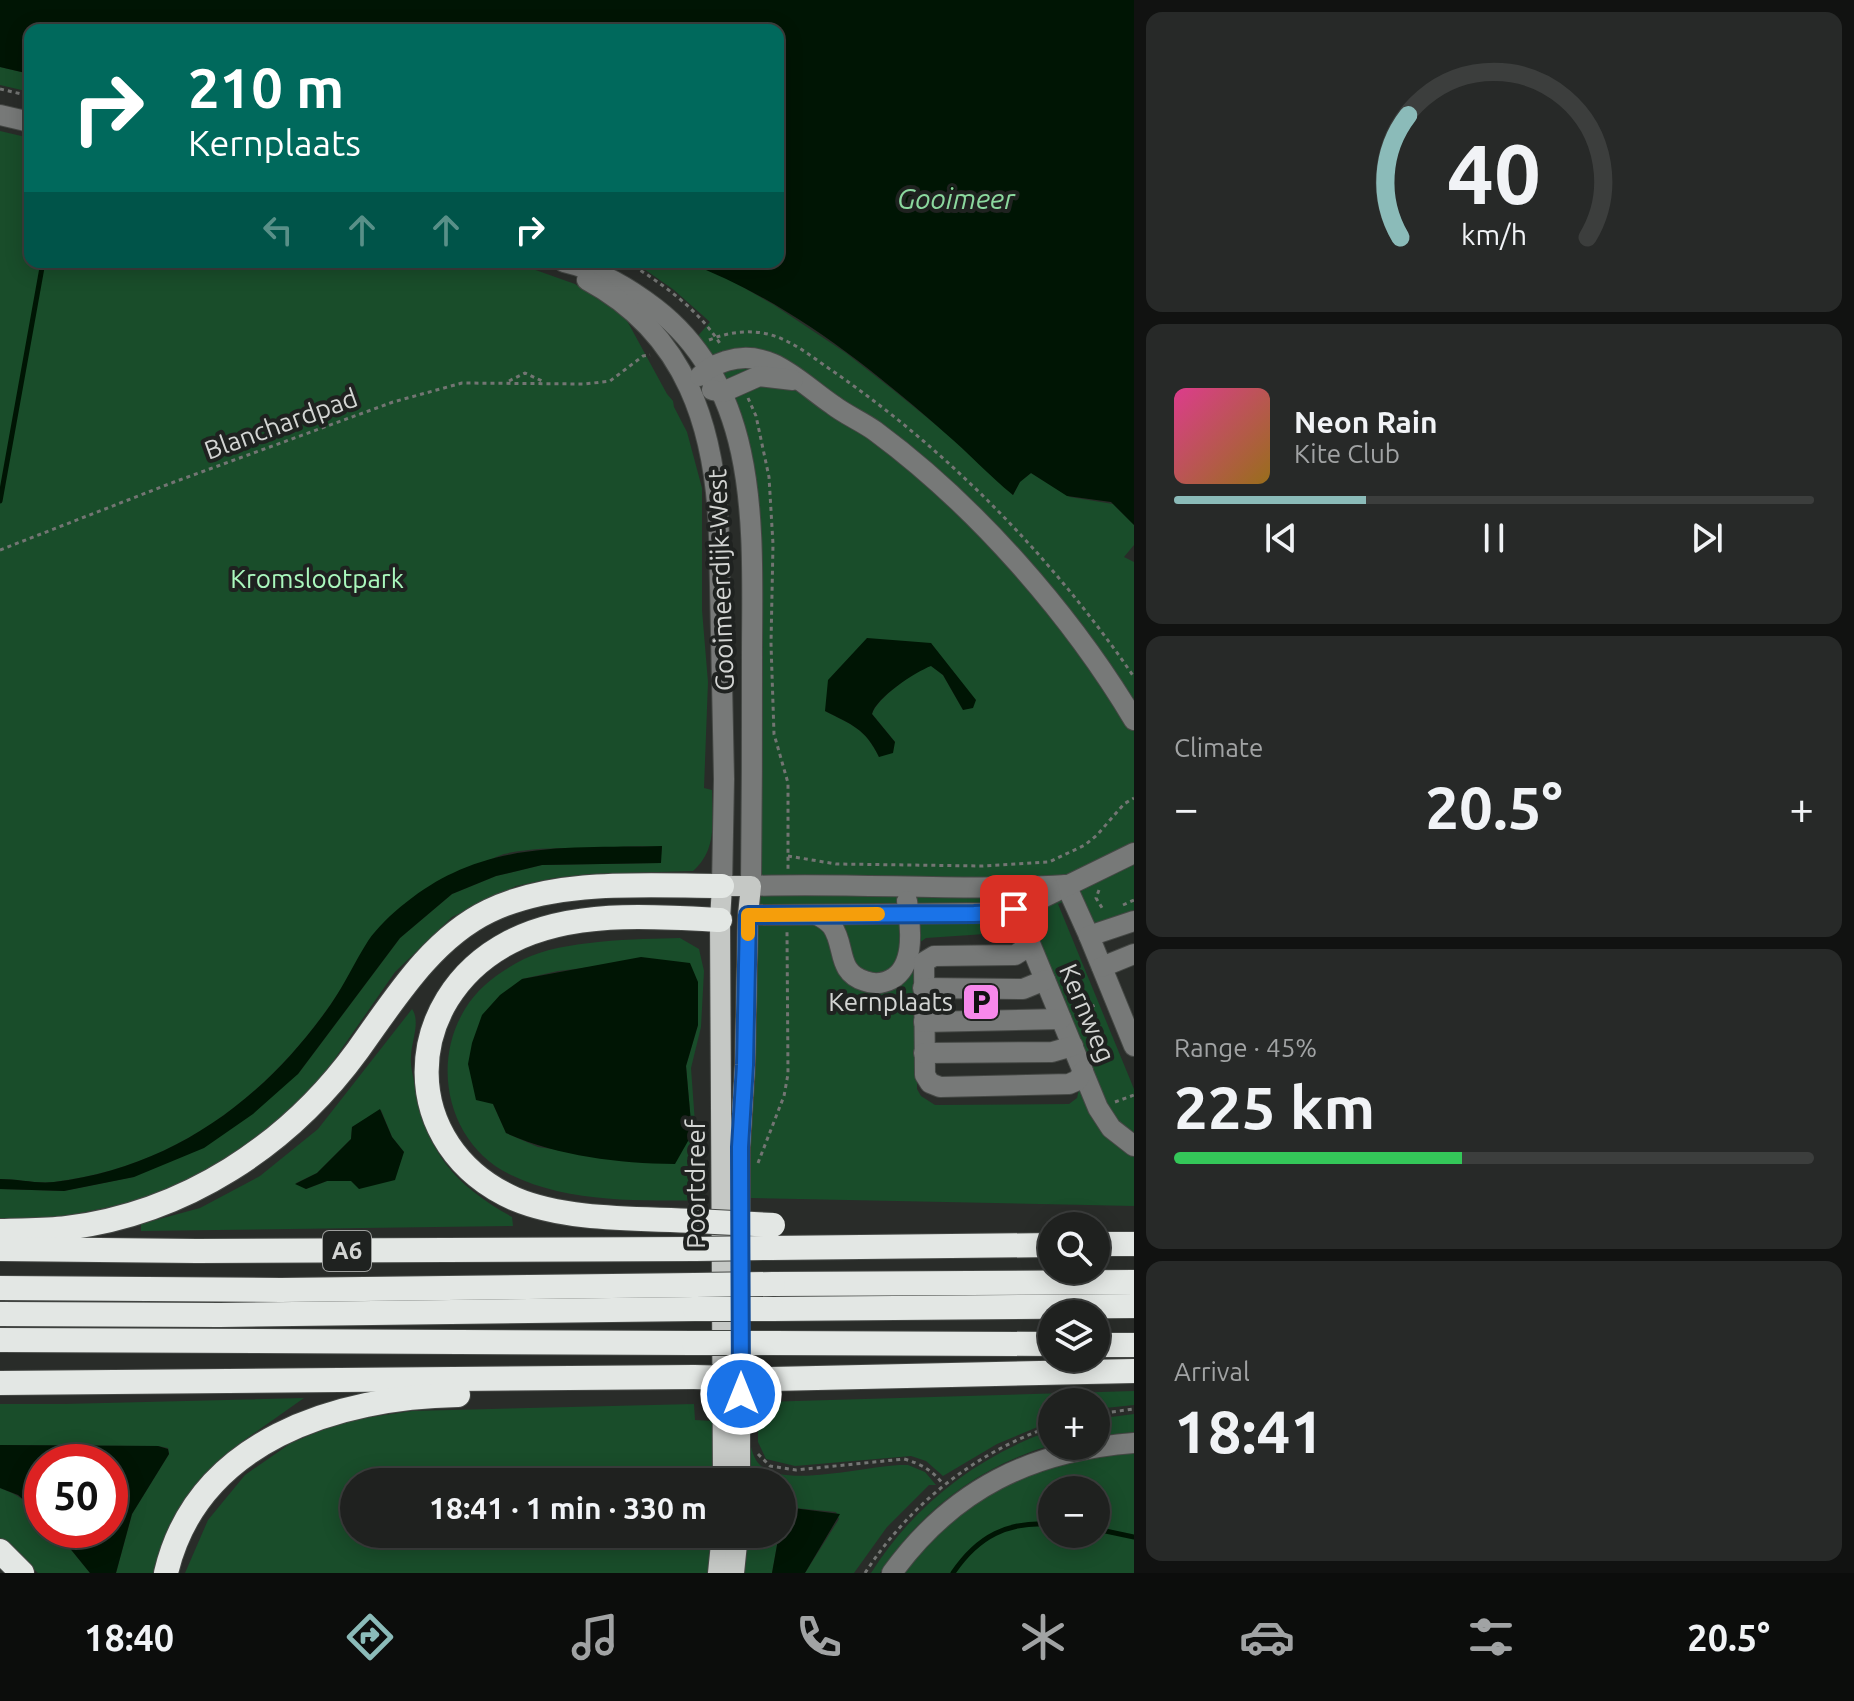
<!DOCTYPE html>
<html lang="en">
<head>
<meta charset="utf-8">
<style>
	body { margin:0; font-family:Ubuntu,sans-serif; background:#272928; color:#f1f3f6; height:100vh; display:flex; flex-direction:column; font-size:30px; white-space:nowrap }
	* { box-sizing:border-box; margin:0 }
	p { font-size:26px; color:#a1a3a4 }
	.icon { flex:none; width:44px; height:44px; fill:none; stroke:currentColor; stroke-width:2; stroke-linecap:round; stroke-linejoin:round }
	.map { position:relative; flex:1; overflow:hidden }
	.panel { display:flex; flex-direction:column; gap:12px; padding:12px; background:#111211; width:720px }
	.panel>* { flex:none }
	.top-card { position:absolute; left:24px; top:24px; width:760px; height:244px; border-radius:16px; box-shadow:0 4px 20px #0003,0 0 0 2px #3c3e3d; background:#00695c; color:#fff; overflow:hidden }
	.tools { position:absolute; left:1038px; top:1212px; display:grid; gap:16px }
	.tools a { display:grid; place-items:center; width:72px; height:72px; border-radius:50%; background:#1f211f; box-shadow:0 4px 20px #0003,0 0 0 2px #3c3e3d; font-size:40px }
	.speed { position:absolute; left:24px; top:1444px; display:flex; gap:16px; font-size:40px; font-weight:700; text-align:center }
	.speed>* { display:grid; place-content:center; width:104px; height:104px; border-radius:50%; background:#1f211f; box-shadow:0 4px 20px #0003,0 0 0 2px #3c3e3d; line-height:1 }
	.speed .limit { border:12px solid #d22; background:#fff; color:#111 }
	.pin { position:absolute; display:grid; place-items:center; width:68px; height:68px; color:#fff; margin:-34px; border-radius:16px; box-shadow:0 4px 12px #0006 }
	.me { position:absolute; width:88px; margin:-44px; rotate:0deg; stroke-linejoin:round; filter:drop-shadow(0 0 6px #0008) }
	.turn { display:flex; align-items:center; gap:28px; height:168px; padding:0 32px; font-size:36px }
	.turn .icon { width:104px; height:104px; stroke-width:2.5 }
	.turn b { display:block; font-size:56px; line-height:68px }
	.lanes { display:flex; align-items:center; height:76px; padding:0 32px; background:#0003; justify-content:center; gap:40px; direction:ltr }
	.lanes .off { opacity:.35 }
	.big { font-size:60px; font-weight:600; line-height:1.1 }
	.panel .widget { flex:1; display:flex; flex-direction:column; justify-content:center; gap:12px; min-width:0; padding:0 28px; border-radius:16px; background:#272928 }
	.panel .dial { align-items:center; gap:0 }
	.dial svg { height:208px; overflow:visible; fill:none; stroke:#3c3e3d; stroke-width:7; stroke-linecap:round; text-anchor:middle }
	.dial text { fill:#f1f3f6; stroke:none }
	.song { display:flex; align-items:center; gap:24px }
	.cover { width:96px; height:96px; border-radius:12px; background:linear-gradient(135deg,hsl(330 70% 55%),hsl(40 70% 35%)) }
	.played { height:8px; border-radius:4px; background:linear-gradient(90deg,#8bbbb9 30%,#3c3e3d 30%) }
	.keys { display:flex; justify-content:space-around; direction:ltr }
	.heat { display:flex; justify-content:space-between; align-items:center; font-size:44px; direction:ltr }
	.charge { height:12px; border-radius:6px; background:linear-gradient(90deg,#34c759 45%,#3c3e3d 0) }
	.trip { position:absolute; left:340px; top:1468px; width:456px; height:80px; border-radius:40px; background:#1f211f; box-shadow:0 4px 20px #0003,0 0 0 2px #3c3e3d; font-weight:600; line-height:80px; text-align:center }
	.dock { display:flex; height:128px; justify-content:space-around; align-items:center; background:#0c0d0c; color:#a1a3a4 }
	.dock .icon { width:56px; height:56px }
	.dock .on { color:#8bbbb9 }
	.dock b { font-size:36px; color:#f1f3f6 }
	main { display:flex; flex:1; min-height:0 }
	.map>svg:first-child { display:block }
	.green { fill:#194d2a; fill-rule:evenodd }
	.water { fill:#001504 }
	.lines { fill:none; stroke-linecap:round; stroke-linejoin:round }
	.stream { stroke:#001504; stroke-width:5 }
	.minor-casing { stroke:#444744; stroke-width:22 }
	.major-casing { stroke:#444744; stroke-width:22 }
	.highway-casing { stroke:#444744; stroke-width:26 }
	.path { stroke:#737573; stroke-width:3; stroke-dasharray:4 4; stroke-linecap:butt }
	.minor { stroke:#777978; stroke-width:20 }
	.major { stroke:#c5c8c5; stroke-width:20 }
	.highway { stroke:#e3e7e4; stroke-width:24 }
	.highway-bridge-casing { stroke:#444744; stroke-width:26; stroke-linecap:butt }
	.highway-bridge { stroke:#e3e7e4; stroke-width:24 }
	.route-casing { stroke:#114b97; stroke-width:20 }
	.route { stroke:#1a73e8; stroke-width:14 }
	.slow { stroke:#f59e0b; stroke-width:14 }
	.labels { text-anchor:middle; stroke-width:8; stroke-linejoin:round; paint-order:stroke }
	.shield { fill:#1f2220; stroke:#9d9f9d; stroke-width:2 }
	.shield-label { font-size:24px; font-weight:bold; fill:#d3d5d3 }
	.street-label { font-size:26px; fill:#d3d5d3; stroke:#1f2220 }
	.park-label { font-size:26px; fill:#aaf8bd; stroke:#1f2220 }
	.poi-label { font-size:26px; fill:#d3d5d3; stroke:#1f2220; text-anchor:end }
	.water-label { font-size:28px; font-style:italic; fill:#8bd89e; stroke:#1f2220 }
</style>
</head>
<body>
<main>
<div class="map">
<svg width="1134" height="1573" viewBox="0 0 1134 1573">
	<rect width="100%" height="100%" fill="#292c29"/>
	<g class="green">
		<path d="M 0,67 L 30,74 L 30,92 L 0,85 Z"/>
		<path d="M 0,131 L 30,138 L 30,262 L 513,262 L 575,284 L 625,317 L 667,394 L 673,401 L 674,407 L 687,432 L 702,488 L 702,610 L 708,682 L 704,788 L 712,790 C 712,820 718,849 693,871 L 591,874 L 554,878 L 516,886 L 452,917 L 395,972 L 329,1067 L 281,1123 L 222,1166 L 146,1199 L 62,1217 L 0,1221 L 0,1189 L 64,1191 L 134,1177 L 298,1074 L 400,938 L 452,894 L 496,876 L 542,865 L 660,863 L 662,847 C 640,845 617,847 595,848 C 566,848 533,847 504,854 C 490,858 414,897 402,907 C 369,934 355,970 331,1004 C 264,1100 172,1168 54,1182 C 37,1184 18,1179 0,1179 Z"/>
		<path d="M 634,262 L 686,262 L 723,276 L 774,305 L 846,353 L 892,389 L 947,434 L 1013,495 L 1020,481 L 1031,473 L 1070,497 L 1113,504 L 1134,525 L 1134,545 L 1124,557 L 1134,562 L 1134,913 L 1092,930 L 1078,896 L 1058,904 L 1134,1089 L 1134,1206 L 750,1198 L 756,534 L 749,466 L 696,338 L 710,322 L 674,290 ZM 931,643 L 963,710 L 943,675 L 930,665 C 914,672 877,698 872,714 L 895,742 L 879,757 C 865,728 852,725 825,711 ZM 1015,932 L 1079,1089 L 1077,1098 L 1069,1104 L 935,1105 L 921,1096 L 917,1089 L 919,943 L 926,938 Z"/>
		<path d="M 680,938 L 699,949 L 704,971 L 701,1027 L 691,1068 L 696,1137 L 691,1176 L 708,1201 C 642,1200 571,1204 511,1175 C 449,1145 430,1066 465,1009 C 479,986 501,971 524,959 C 563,940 637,939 680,938 ZM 599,966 L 698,1025 L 686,1066 L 692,1134 L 573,1152 L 538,1147 L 506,1133 L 493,1104 L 522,979 L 558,971 Z"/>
		<path d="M 412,1009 C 421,1022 411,1042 411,1057 C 410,1067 414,1078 415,1088 C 427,1153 455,1185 512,1217 L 513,1226 L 141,1231 L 141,1224 L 200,1208 L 260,1176 L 318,1129 ZM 381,1110 L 392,1137 L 404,1152 L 351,1181 L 327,1181 L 306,1189 L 296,1183 L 317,1173 L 351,1139 L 352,1127 Z"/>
		<path d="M 1134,1391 L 1134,1405 L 1096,1409 L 1096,1402 L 1052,1402 L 1052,1421 L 997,1444 L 943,1476 L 926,1461 L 911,1456 L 795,1466 L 766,1459 L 758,1442 L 758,1402 Z"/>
		<path d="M 304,1398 L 240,1443 L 188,1499 L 157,1573 L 116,1573 L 132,1514 L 169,1454 L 168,1448 L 158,1446 L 0,1445 L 0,1404 L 64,1404 Z"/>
		<path d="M 694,1404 L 695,1420 L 713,1421 L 715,1482 L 354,1482 L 354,1534 L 712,1534 L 708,1573 L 185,1573 L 208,1520 L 245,1475 L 291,1443 L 344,1421 L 412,1411 Z"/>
		<path d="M 1134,1414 L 1134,1432 L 1096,1436 L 1096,1419 Z"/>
		<path d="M 1052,1430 L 1052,1445 C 979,1466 921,1510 880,1573 L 871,1573 C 914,1505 976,1457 1052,1430 Z"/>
		<path d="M 750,1443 C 752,1451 754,1459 760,1465 C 787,1490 872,1463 908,1465 L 925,1472 L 936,1485 L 929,1485 L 887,1527 L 854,1573 L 805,1573 L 839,1519 L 836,1512 L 785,1507 L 782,1518 L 782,1482 L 749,1482 Z"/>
		<path d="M 1134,1451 L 1134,1573 L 902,1573 L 962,1511 L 1027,1474 L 1082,1458 ZM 1052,1490 L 1096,1490 L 1096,1534 L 1052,1534 Z"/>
		<path d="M 0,1488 C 17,1494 29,1503 42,1516 L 42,1530 L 55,1530 L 90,1573 L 38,1573 L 0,1538 Z"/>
		<path d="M 746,1534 L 779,1534 L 772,1573 L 742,1573 Z"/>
	</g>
	<g class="water">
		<path d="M 0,0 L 1134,0 L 1134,525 L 1111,502 L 1067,496 L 1031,473 L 1020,482 L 1013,495 C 989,476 969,453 945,433 C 868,365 783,298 686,262 L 778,262 L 778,30 L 30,30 L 30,74 L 0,67 Z"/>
		<path d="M 867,638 L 931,643 L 976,700 L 973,708 L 963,710 L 943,675 L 931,666 C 915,672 876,698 872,714 L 895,742 L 893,753 L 879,757 C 865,728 852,725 825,711 L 828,680 Z"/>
		<path d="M 662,846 L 661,863 L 542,865 L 496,876 L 452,894 L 400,938 L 298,1074 L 253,1114 L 204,1148 L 134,1177 L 64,1191 L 0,1189 L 0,1179 C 18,1179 37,1184 54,1182 C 172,1168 265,1099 331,1004 C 345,984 355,961 368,941 C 386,915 424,886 453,873 C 517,842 592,848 662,846 Z"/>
		<path d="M 641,957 L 690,963 L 698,982 L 698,1025 L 686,1066 L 692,1134 L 675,1164 C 617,1163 558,1156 506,1133 L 493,1104 L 476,1100 L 468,1064 L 472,1043 L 482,1015 L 500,995 L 522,979 Z"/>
		<path d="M 380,1109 L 392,1137 L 404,1152 L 395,1180 L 359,1189 L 351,1181 L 327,1181 L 306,1189 L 295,1184 L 317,1173 L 351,1139 L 352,1127 Z"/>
		<path d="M 0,1445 L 158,1446 L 168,1449 L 169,1454 L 132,1514 L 116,1573 L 90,1573 L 55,1530 L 110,1530 L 110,1462 L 42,1462 L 42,1516 L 18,1495 L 0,1488 Z"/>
		<path d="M 785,1507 L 840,1514 L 805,1573 L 772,1573 L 779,1534 L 782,1534 Z"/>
	</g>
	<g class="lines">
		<g class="stream">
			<path d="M 0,501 L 43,262"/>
			<path d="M 1096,1529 L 1134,1537"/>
			<path d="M 953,1573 C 978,1536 1008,1521 1052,1524"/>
		</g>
		<defs>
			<g id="minor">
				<path d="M 0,115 L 30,122"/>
				<path d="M 564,262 C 598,270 628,287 655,308 C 763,391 752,534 752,656 C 752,733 752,809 751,886 C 856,882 962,892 1066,885"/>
				<path d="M 587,280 C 687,334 716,429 719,537 L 724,779 L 722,886"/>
				<path d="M 700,376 C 709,367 715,365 726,361 C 770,347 799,382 833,405 C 846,415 861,421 875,431 C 975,505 1070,613 1134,720"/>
				<path d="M 712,390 L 723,392 L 759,376 L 793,380"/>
				<path d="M 1066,885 L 1089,936"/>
				<path d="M 1010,895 L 1098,1108 L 1111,1128 L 1134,1146"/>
				<path d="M 748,915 L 996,913 L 1032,903 L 1134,853"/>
				<path d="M 817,915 C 823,918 828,921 832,926 C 846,946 836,972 865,981 C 875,985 886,983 895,977 C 916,961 910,923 907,901"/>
				<path d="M 1134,921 L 1089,936 L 1134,1046"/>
				<path d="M 1027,940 L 1023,950 L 1015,955 L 934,956 L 924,962 L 925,1075 L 930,1083 L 940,1087 L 1069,1084 L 1078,1080 L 1083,1071"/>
				<path d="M 1102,967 L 1134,954"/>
				<path d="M 923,988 L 1023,989 L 1045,980"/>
				<path d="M 924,1022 L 1061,1019"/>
				<path d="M 924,1053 L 1052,1052 L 1073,1046"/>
				<path d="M 892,1573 C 953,1489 1031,1451 1134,1443"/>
			</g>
			<g id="major">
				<path d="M 723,1482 L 720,920 L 722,886 L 751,886 L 748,915 L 745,1065 L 740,1147 L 740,1482"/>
				<path d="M 718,1573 L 722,1534"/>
				<path d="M 734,1573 L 738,1534"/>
			</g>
			<g id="highway">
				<path d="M 695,1221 C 639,1218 567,1221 515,1199 C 397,1147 399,1000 510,942 C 571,910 653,916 720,920"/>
				<path d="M 0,1231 C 22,1230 45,1231 67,1228 C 185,1213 288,1146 358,1050 C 394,1000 431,939 489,911 C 557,878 648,886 722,886"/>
				<path d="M 1096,1244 L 1134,1244"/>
				<path d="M 771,1248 L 1052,1245"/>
				<path d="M 0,1249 L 197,1251 L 695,1249"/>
				<path d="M 773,1284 L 1134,1282"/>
				<path d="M 0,1288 L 281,1290 L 695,1285"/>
				<path d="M 772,1309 L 1134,1306"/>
				<path d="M 0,1314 L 220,1315 L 695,1309"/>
				<path d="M 0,1340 L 694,1343"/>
				<path d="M 772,1343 L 1052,1344"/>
				<path d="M 1096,1345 L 1134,1345"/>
				<path d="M 772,1379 L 1134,1371"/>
				<path d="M 0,1383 L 694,1377"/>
				<path d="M 0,1551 L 22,1573"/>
				<path d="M 166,1573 C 197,1440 338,1397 458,1395"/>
			</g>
		</defs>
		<use href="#minor" class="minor-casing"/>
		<use href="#major" class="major-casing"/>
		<use href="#highway" class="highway-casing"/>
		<g class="path">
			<path d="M 0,89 L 30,96"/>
			<path d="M 627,262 C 663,284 698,309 721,345"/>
			<path d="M 709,340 C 726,333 744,330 763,333 C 791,338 814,359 837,374 C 953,455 1054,560 1134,677"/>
			<path d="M 509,381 L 525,373 L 542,381"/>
			<path d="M 748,398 L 756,416 L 769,477 L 773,544 L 771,644 L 774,734 L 788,783 L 788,869"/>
			<path d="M 0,550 L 174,482 L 393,402 L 462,383 L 585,384 L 610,381 L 643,356 L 650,355"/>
			<path d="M 788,856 L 836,864 L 982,866 L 1049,862 L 1085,845 L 1097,835 L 1124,804 L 1134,798"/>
			<path d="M 1099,890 L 1096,898 L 1104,911"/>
			<path d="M 1123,905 L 1134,900"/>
			<path d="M 1076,1013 L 1098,1004"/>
			<path d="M 1115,1102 L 1134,1095"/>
			<path d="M 758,1163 L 784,1096 L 788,1074 L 787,932"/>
			<path d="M 1096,1414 L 1134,1409"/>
			<path d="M 758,1454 L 770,1466 L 796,1470 L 904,1459 C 921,1464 932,1470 943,1484"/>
			<path d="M 865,1573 C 910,1504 974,1453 1052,1426"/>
		</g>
		<use href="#minor" class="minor"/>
		<use href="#major" class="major"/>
		<use href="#highway" class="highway"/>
		<defs>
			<g id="highway-bridge">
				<path d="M 695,1221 L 773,1225"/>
				<path d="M 695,1249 L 771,1248"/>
				<path d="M 695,1285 L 773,1284"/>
				<path d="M 695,1309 L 772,1309"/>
				<path d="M 694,1343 L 772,1343"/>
				<path d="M 694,1377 L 772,1379"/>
			</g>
		</defs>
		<use href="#highway-bridge" class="highway-bridge-casing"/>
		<use href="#highway-bridge" class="highway-bridge"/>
	</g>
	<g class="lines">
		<defs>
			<path id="route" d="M 741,1394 L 740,1147 L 745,1065 L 748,915 L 974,914 L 996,913 L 1014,909"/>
		</defs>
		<use href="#route" class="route-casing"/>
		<use href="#route" class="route"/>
		<path class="slow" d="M 748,934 L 748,915 L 878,914"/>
	</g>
	<defs>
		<symbol id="parking-square" viewBox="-11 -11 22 22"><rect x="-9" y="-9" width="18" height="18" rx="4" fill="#f788eb" stroke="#1f2220"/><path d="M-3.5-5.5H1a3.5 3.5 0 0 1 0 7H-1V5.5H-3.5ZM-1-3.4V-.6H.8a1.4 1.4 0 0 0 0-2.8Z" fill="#111"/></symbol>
	</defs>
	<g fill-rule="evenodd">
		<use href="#parking-square" x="959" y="980" width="44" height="44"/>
	</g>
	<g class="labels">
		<rect class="shield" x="323" y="1231" width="48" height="40" rx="6"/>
		<g class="shield-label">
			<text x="347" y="1259">A6</text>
		</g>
		<g class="street-label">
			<text transform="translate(281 424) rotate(-20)" y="9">Blanchardpad</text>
			<text transform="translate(721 580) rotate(-92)" y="9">Gooimeerdijk-West</text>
			<text transform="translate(1087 1013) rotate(67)" y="9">Kernweg</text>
			<text transform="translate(696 1184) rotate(-90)" y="9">Poortdreef</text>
		</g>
		<g class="park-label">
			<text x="317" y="588">Kromslootpark</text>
		</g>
		<g class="poi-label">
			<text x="953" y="1011">Kernplaats</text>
		</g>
		<g class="water-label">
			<text x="956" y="209">Gooimeer</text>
		</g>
	</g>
</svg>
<div class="tools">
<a><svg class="icon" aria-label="search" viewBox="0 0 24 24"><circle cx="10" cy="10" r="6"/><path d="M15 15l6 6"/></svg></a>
<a><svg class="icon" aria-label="layers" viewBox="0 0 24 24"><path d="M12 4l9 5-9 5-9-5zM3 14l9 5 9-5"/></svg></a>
<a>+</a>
<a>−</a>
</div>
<div class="speed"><div class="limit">50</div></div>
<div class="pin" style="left:1014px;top:909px;background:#d93025"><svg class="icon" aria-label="arrive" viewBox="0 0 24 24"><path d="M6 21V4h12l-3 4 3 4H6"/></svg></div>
<svg class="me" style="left:741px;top:1394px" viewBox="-20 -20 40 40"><circle r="17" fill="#1a73e8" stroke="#fff" stroke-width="3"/><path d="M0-11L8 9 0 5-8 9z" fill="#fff"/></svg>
<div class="trip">18:41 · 1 min · 330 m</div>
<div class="top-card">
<div class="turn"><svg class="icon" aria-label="right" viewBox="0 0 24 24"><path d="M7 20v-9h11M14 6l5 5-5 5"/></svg><div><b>210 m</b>Kernplaats</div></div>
<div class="lanes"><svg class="icon off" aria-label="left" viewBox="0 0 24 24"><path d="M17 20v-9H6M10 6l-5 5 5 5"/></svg><svg class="icon off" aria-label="ahead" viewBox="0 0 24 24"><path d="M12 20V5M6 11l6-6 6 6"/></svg><svg class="icon off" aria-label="ahead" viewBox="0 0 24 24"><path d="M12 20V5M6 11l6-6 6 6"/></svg><svg class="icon" aria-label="right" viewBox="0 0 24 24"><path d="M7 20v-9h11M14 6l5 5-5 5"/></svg></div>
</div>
</div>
<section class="panel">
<div class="widget dial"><svg viewBox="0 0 100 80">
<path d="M14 69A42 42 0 1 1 86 69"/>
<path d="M14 69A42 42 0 0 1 17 22" stroke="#8bbbb9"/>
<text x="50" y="56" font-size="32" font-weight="700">40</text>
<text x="50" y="72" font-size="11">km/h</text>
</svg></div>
<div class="widget">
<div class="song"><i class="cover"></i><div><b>Neon Rain</b><p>Kite Club</p></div></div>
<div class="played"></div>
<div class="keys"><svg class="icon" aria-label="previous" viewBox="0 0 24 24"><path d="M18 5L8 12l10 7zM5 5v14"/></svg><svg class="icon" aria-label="pause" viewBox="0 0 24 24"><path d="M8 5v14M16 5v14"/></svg><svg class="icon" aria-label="next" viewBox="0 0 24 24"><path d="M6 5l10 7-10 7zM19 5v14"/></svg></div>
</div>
<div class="widget"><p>Climate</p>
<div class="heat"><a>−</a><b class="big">20.5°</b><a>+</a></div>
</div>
<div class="widget"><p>Range · 45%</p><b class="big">225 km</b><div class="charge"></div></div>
<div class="widget"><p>Arrival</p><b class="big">18:41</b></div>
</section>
</main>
<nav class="dock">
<b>18:40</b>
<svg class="icon on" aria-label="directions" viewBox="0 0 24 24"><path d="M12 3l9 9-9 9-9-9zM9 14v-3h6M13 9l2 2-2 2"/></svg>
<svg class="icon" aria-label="music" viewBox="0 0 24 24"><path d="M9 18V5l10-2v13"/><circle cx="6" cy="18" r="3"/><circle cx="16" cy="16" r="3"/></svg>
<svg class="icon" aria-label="phone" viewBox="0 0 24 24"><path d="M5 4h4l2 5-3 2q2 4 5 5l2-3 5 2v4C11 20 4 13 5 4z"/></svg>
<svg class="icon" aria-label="climate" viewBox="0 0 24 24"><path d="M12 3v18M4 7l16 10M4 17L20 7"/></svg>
<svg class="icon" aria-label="car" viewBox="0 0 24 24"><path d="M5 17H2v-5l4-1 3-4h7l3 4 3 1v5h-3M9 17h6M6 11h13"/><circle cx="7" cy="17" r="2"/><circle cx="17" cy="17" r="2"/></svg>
<svg class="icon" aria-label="filters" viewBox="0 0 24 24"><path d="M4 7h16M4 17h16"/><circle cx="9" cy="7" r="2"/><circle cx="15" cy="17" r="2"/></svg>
<b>20.5°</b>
</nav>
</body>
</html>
